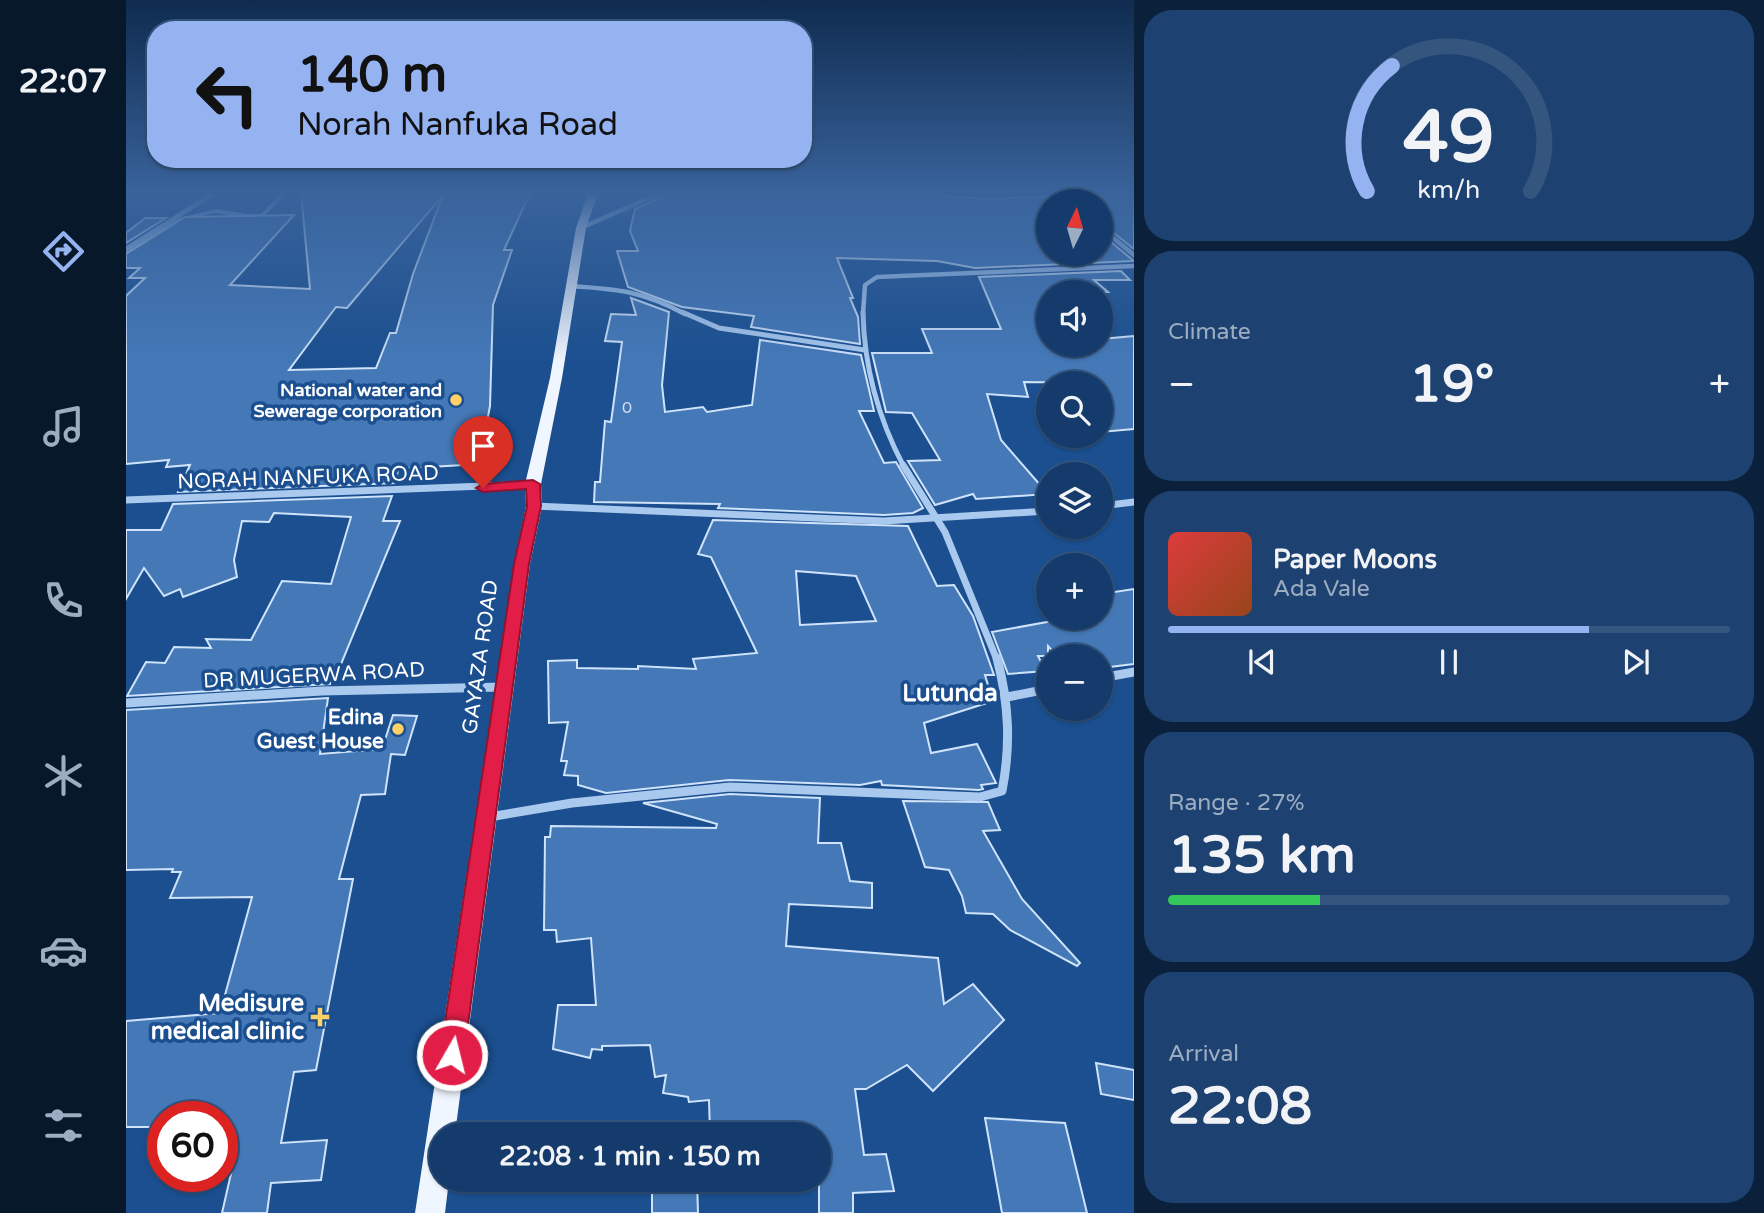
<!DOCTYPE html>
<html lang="en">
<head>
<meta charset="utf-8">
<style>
	body { margin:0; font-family:"Varela Round",sans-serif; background:#1d4271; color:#f1f3f6; height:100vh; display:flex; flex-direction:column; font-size:26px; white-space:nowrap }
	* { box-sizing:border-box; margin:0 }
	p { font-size:23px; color:#9dadc1 }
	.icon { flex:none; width:38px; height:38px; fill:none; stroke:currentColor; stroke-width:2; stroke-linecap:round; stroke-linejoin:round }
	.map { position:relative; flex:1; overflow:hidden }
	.panel { display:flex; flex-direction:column; gap:10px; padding:10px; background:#0b203b; width:630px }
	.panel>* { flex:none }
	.top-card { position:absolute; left:21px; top:21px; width:665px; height:147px; border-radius:28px; box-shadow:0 2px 5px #0004,0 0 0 2px #33557e; background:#95b2f1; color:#111; overflow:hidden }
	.needle { width:46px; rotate:5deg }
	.buttons { position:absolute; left:910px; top:189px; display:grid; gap:14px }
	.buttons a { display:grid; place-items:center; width:77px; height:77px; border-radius:50%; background:#143b6b; box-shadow:0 2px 5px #0004,0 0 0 2px #33557e; font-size:35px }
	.speed { position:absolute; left:21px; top:1101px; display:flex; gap:14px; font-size:35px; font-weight:700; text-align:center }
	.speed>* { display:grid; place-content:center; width:91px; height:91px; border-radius:50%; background:#143b6b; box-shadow:0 2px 5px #0004,0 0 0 2px #33557e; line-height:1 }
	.speed .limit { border:10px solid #d22; background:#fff; color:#111 }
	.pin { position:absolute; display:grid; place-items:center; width:60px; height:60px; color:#fff; margin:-72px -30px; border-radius:50% 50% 50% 0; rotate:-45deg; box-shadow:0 0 7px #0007 }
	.pin .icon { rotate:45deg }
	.me { position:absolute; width:77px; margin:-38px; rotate:8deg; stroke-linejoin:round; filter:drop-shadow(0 0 5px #0008) }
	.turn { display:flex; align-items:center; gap:24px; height:147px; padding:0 35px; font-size:32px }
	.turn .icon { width:91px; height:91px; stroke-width:2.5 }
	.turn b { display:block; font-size:49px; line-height:60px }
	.big { font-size:52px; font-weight:800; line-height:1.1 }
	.panel .widget { flex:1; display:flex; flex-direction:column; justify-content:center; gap:10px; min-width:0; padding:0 24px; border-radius:28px; background:#1d4271 }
	.panel .dial { align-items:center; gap:0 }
	.dial svg { height:182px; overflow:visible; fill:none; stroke:#33557e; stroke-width:7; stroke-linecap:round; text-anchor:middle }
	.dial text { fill:#f1f3f6; stroke:none }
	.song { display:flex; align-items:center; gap:21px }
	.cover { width:84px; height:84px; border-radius:10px; background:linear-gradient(135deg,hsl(0 70% 55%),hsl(20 70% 35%)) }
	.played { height:7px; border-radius:4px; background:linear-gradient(90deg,#95b2f1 75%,#33557e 75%) }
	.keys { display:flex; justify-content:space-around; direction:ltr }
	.heat { display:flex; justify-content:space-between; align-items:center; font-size:38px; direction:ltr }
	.charge { height:10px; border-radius:5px; background:linear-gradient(90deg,#34c759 27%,#33557e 0) }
	.trip { position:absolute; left:303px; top:1122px; width:402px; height:70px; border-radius:35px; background:#143b6b; box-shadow:0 2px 5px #0004,0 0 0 2px #33557e; font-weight:800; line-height:70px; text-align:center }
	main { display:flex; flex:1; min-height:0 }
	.tab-bar { display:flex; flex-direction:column; width:126px; justify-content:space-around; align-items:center; background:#08182b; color:#9dadc1 }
	.tab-bar .icon { width:49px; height:49px }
	.tab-bar .selected { color:#95b2f1 }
	.tab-bar b { font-size:32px; color:#f1f3f6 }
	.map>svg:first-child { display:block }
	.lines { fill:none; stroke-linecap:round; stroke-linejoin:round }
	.stream { fill:#9cc4f0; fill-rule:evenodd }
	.building { fill:#4478b7; stroke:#cfe3fa; stroke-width:2; fill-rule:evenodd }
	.street-far3 { stroke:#a9c9ee; stroke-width:4.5 }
	.street-far2 { stroke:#a9c9ee; stroke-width:5 }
	.street-far1 { stroke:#a9c9ee; stroke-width:7 }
	.street { stroke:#a9c9ee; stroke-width:9 }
	.primary { fill:#f0f6ff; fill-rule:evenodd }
	.route { fill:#e11d48; stroke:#92132f; stroke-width:2 }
	.poi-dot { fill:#ffd166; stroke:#1b4f8f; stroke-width:2.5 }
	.labels { text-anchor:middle; stroke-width:7; stroke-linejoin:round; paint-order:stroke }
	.far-number-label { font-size:16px; fill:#d0dded }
	.far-poi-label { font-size:18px; font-weight:bold; fill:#fff; stroke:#1b4f8f; text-anchor:end }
	.street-label { font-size:21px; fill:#fff; stroke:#1b4f8f }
	.poi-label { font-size:21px; font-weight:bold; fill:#fff; stroke:#1b4f8f; text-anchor:end }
	.quarter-label { font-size:24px; font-weight:bold; fill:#fff; stroke:#1b4f8f }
	.near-poi-label { font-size:24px; font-weight:bold; fill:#fff; stroke:#1b4f8f; text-anchor:end }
</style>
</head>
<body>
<main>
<nav class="tab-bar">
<b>22:07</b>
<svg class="icon selected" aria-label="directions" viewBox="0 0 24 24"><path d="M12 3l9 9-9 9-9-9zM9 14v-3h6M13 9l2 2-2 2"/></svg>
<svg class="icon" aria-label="music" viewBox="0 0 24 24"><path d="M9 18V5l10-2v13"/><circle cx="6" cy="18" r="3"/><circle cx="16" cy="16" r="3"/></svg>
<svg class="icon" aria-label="phone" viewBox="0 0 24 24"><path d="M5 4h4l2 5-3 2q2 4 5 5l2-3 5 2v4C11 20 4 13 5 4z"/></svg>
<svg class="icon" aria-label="climate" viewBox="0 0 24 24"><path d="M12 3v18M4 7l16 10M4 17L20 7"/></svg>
<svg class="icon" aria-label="car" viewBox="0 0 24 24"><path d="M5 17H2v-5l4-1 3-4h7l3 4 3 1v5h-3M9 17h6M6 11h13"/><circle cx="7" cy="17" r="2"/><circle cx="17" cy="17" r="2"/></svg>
<svg class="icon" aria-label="filters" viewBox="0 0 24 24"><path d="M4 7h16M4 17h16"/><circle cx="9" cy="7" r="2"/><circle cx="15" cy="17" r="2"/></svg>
</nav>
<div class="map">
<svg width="1008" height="1213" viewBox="0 0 1008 1213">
	<rect width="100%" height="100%" fill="#1b4f8f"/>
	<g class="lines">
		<path class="stream" d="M 155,193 L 161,193 L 138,216 L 121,218 L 90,213 L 52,221 L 0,253 L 0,249 L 48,219 L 90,209 L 121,214 L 135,214 Z"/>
	</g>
	<g class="building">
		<path d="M 175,193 L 404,193 L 378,250 L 386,250 L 367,305 L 364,406 L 353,464 L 272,469 L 270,483 L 52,492 L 64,465 L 40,467 L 43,460 L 0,464 L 0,296 L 19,278 L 3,278 L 14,268 L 0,268 L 0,254 L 59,217 L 168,215 L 104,285 L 184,289 ZM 317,195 L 287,274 L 270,333 L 264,333 L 250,368 L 163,370 L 210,307 L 221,308 Z"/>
		<path d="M 539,193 L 813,193 L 814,196 L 861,199 L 933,196 L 939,201 L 922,201 L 922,254 L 975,254 L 975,234 L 1008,261 L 849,268 L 811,261 L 711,258 L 727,298 L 724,298 L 732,317 L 734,344 L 625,327 L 628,316 L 556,307 L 502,287 L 491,251 L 512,251 L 504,231 L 509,209 L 536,197 Z"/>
		<path d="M 1008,193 L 1008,249 L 975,223 L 975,201 L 951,201 L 947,196 Z"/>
		<path d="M 19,218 L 40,218 L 0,243 L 0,233 Z"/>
		<path d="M 995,271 L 1004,280 L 968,280 L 982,292 L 922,292 L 922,345 L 975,345 L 975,339 L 1008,336 L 1008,429 L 975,432 L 975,383 L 898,382 L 902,397 L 861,394 L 875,440 L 922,494 L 850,499 L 847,494 L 809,505 L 782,461 L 814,460 L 786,413 L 760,412 L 746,353 L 806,353 L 796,329 L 875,329 L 853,277 Z"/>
		<path d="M 505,298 L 543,312 L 536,385 L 539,412 L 577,407 L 581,412 L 626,405 L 634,340 L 735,355 L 748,411 L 733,411 L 758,463 L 770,462 L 797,508 L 787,513 L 758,515 L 592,508 L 594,504 L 468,502 L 469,482 L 474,482 L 479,421 L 485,422 L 496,342 L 479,341 L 485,314 L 510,315 Z"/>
		<path d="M 266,496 L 257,521 L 274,521 L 213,669 L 206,669 L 204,684 L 1,696 L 20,662 L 39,663 L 48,647 L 85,648 L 80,639 L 125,640 L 156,581 L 205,584 L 225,517 L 148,513 L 143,522 L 116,521 L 108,560 L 111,577 L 57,597 L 54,589 L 38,596 L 18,568 L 0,599 L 0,530 L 35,530 L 47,504 Z"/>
		<path d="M 587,520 L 782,526 L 811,586 L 828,585 L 847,616 L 868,675 L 859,675 L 867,701 L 798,723 L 805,753 L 851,744 L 870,783 L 855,785 L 857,789 L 853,790 L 756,785 L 755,781 L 734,785 L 603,780 L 480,793 L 452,785 L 452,776 L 438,775 L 441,761 L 435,761 L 442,722 L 423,723 L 422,661 L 451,660 L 451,668 L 512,669 L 512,666 L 570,669 L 567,659 L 631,653 L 585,557 L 572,554 ZM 670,571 L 730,576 L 750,621 L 674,625 Z"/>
		<path d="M 1008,589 L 1008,664 L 975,668 L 975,656 L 931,656 L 922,646 L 922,656 L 912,656 L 920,671 L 882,674 L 866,632 L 943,618 L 975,618 L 975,594 Z"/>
		<path d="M 202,698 L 194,754 L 256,749 L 267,715 L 291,716 L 279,755 L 265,754 L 259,794 L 235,795 L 213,879 L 227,879 L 190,1070 L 168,1072 L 155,1143 L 201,1140 L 195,1180 L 145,1183 L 141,1213 L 96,1213 L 112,1143 L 96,1144 L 96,1116 L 37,1116 L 37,1127 L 0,1127 L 0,1021 L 94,1013 L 126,897 L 44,898 L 55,872 L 46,872 L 47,869 L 0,870 L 0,710 Z"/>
		<path d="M 604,794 L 694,798 L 692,843 L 715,843 L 724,881 L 746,883 L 746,908 L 663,904 L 660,946 L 812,958 L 818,1004 L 847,984 L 878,1020 L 807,1091 L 781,1065 L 740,1089 L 729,1089 L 738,1155 L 760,1154 L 768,1191 L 727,1193 L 727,1213 L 693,1213 L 693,1134 L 584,1134 L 583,1100 L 563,1102 L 562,1097 L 537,1093 L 540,1075 L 529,1077 L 524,1045 L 476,1046 L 476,1050 L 466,1049 L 464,1058 L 427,1049 L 432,1005 L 470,1005 L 465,938 L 431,942 L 430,930 L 418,930 L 419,837 L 424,837 L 425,826 L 590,828 L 591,824 L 517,803 Z"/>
		<path d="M 777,801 L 862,802 L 874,830 L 857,831 L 896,899 L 954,963 L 951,966 L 884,930 L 867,914 L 840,913 L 836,896 L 823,870 L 799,867 Z"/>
		<path d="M 970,1063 L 1008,1070 L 1008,1100 L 975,1094 Z"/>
		<path d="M 859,1118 L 939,1123 L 961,1213 L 876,1213 Z"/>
		<path d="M 526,1180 L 571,1180 L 572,1213 L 526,1213 Z"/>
		<path d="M 586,1180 L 627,1180 L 628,1193 L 586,1192 Z"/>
	</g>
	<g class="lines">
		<g class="street-far3">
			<path d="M 937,193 L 946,201"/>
			<path d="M 455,228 L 534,193"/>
			<path d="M 975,228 L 1008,255"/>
			<path d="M 0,249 L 88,193"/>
			<path d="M 444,286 C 492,289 516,291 559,314"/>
			<path d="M 737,314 L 739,285 L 751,277 L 1008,266"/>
		</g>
		<g class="street-far2">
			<path d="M 556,312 L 593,328 L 739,350"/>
			<path d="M 737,312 C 738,367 752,418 778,467"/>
		</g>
		<g class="street-far1">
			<path d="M 777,465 L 819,532 L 871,660"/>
			<path d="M 0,500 L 407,484"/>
			<path d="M 408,506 L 758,521 L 922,511"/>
			<path d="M 975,506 L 1008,502"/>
		</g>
		<g class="street">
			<path d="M 975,678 L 1008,672"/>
			<path d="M 881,697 L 922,689"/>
			<path d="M 0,703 L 196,691 L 378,687"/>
			<path d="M 363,817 L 446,803 L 604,787 L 854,797 L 876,791 C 885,745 883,704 871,658"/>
		</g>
		<path class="primary" d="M 462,193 L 472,193 L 460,228 L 436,378 L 415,484 L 416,506 L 404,564 L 329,1134 L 315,1134 L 315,1180 L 323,1180 L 319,1213 L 289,1213 L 388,564 L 400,506 L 399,484 L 424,378 L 450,228 Z"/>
	</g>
	<linearGradient id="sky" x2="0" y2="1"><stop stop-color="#0f2b4f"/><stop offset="0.53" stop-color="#39639b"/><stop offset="1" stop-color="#39639b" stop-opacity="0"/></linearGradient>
	<rect width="1008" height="363" fill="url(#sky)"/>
	<path class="route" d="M 407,480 L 414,484 L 415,506 L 403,564 L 338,1055 L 334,1064 L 326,1067 L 317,1064 L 314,1055 L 388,564 L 401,506 L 400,489 L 357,492 L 350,488 L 357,484 Z"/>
	<g class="poi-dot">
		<circle cx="330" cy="400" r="7"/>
		<circle cx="272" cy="729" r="7"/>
		<path d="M190.5 1006.5h7v7h7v7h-7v7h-7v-7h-7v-7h7z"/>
	</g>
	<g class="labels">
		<g class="far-number-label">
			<text x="501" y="413">0</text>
		</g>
		<g class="far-poi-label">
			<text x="316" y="396">National water and<tspan x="316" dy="21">Sewerage corporation</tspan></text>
		</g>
		<g class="street-label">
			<text transform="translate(182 477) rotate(-2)" y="7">NORAH NANFUKA ROAD</text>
			<text transform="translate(354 657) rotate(-82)" y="7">GAYAZA ROAD</text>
			<text transform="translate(188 675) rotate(-3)" y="7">DR MUGERWA ROAD</text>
		</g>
		<g class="poi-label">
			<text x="258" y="724">Edina<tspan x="258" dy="24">Guest House</tspan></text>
		</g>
		<g class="quarter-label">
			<text x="824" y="701">Lutunda</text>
		</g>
		<g class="near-poi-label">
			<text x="178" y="1011">Medisure<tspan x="178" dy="28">medical clinic</tspan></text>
		</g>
	</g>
</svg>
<div class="buttons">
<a><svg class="needle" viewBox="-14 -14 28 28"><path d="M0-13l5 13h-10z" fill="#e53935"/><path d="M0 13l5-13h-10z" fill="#9dadc1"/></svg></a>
<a><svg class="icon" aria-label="sound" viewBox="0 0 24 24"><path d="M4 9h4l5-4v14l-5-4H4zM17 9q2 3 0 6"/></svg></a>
<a><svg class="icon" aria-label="search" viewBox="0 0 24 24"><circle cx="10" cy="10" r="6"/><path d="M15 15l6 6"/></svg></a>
<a><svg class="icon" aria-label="layers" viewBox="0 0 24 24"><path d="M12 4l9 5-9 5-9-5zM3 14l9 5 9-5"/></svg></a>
<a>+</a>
<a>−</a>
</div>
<div class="speed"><div class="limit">60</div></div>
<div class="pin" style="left:357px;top:488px;background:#d93025"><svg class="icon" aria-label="arrive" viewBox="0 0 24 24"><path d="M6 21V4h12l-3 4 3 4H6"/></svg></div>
<svg class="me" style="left:326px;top:1055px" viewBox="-20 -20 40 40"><circle r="17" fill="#e11d48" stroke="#fff" stroke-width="3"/><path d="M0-11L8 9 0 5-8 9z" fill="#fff"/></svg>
<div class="trip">22:08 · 1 min · 150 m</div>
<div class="top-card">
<div class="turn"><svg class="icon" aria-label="left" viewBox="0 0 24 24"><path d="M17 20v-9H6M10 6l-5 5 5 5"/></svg><div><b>140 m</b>Norah Nanfuka Road</div></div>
</div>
</div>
<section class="panel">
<div class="widget dial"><svg viewBox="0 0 100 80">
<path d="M14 69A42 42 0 1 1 86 69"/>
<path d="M14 69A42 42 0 0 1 25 14" stroke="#95b2f1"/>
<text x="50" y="56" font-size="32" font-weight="700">49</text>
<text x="50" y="72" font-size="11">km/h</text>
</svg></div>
<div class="widget"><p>Climate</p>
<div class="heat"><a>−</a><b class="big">19°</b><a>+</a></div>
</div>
<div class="widget">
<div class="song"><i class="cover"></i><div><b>Paper Moons</b><p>Ada Vale</p></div></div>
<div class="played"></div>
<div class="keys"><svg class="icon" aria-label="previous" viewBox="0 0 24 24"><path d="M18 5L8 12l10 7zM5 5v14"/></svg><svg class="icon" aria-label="pause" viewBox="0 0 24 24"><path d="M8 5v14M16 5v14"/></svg><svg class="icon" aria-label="next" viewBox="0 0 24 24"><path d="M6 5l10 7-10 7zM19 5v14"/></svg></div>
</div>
<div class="widget"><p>Range · 27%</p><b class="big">135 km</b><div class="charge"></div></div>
<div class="widget"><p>Arrival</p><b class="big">22:08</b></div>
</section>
</main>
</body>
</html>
